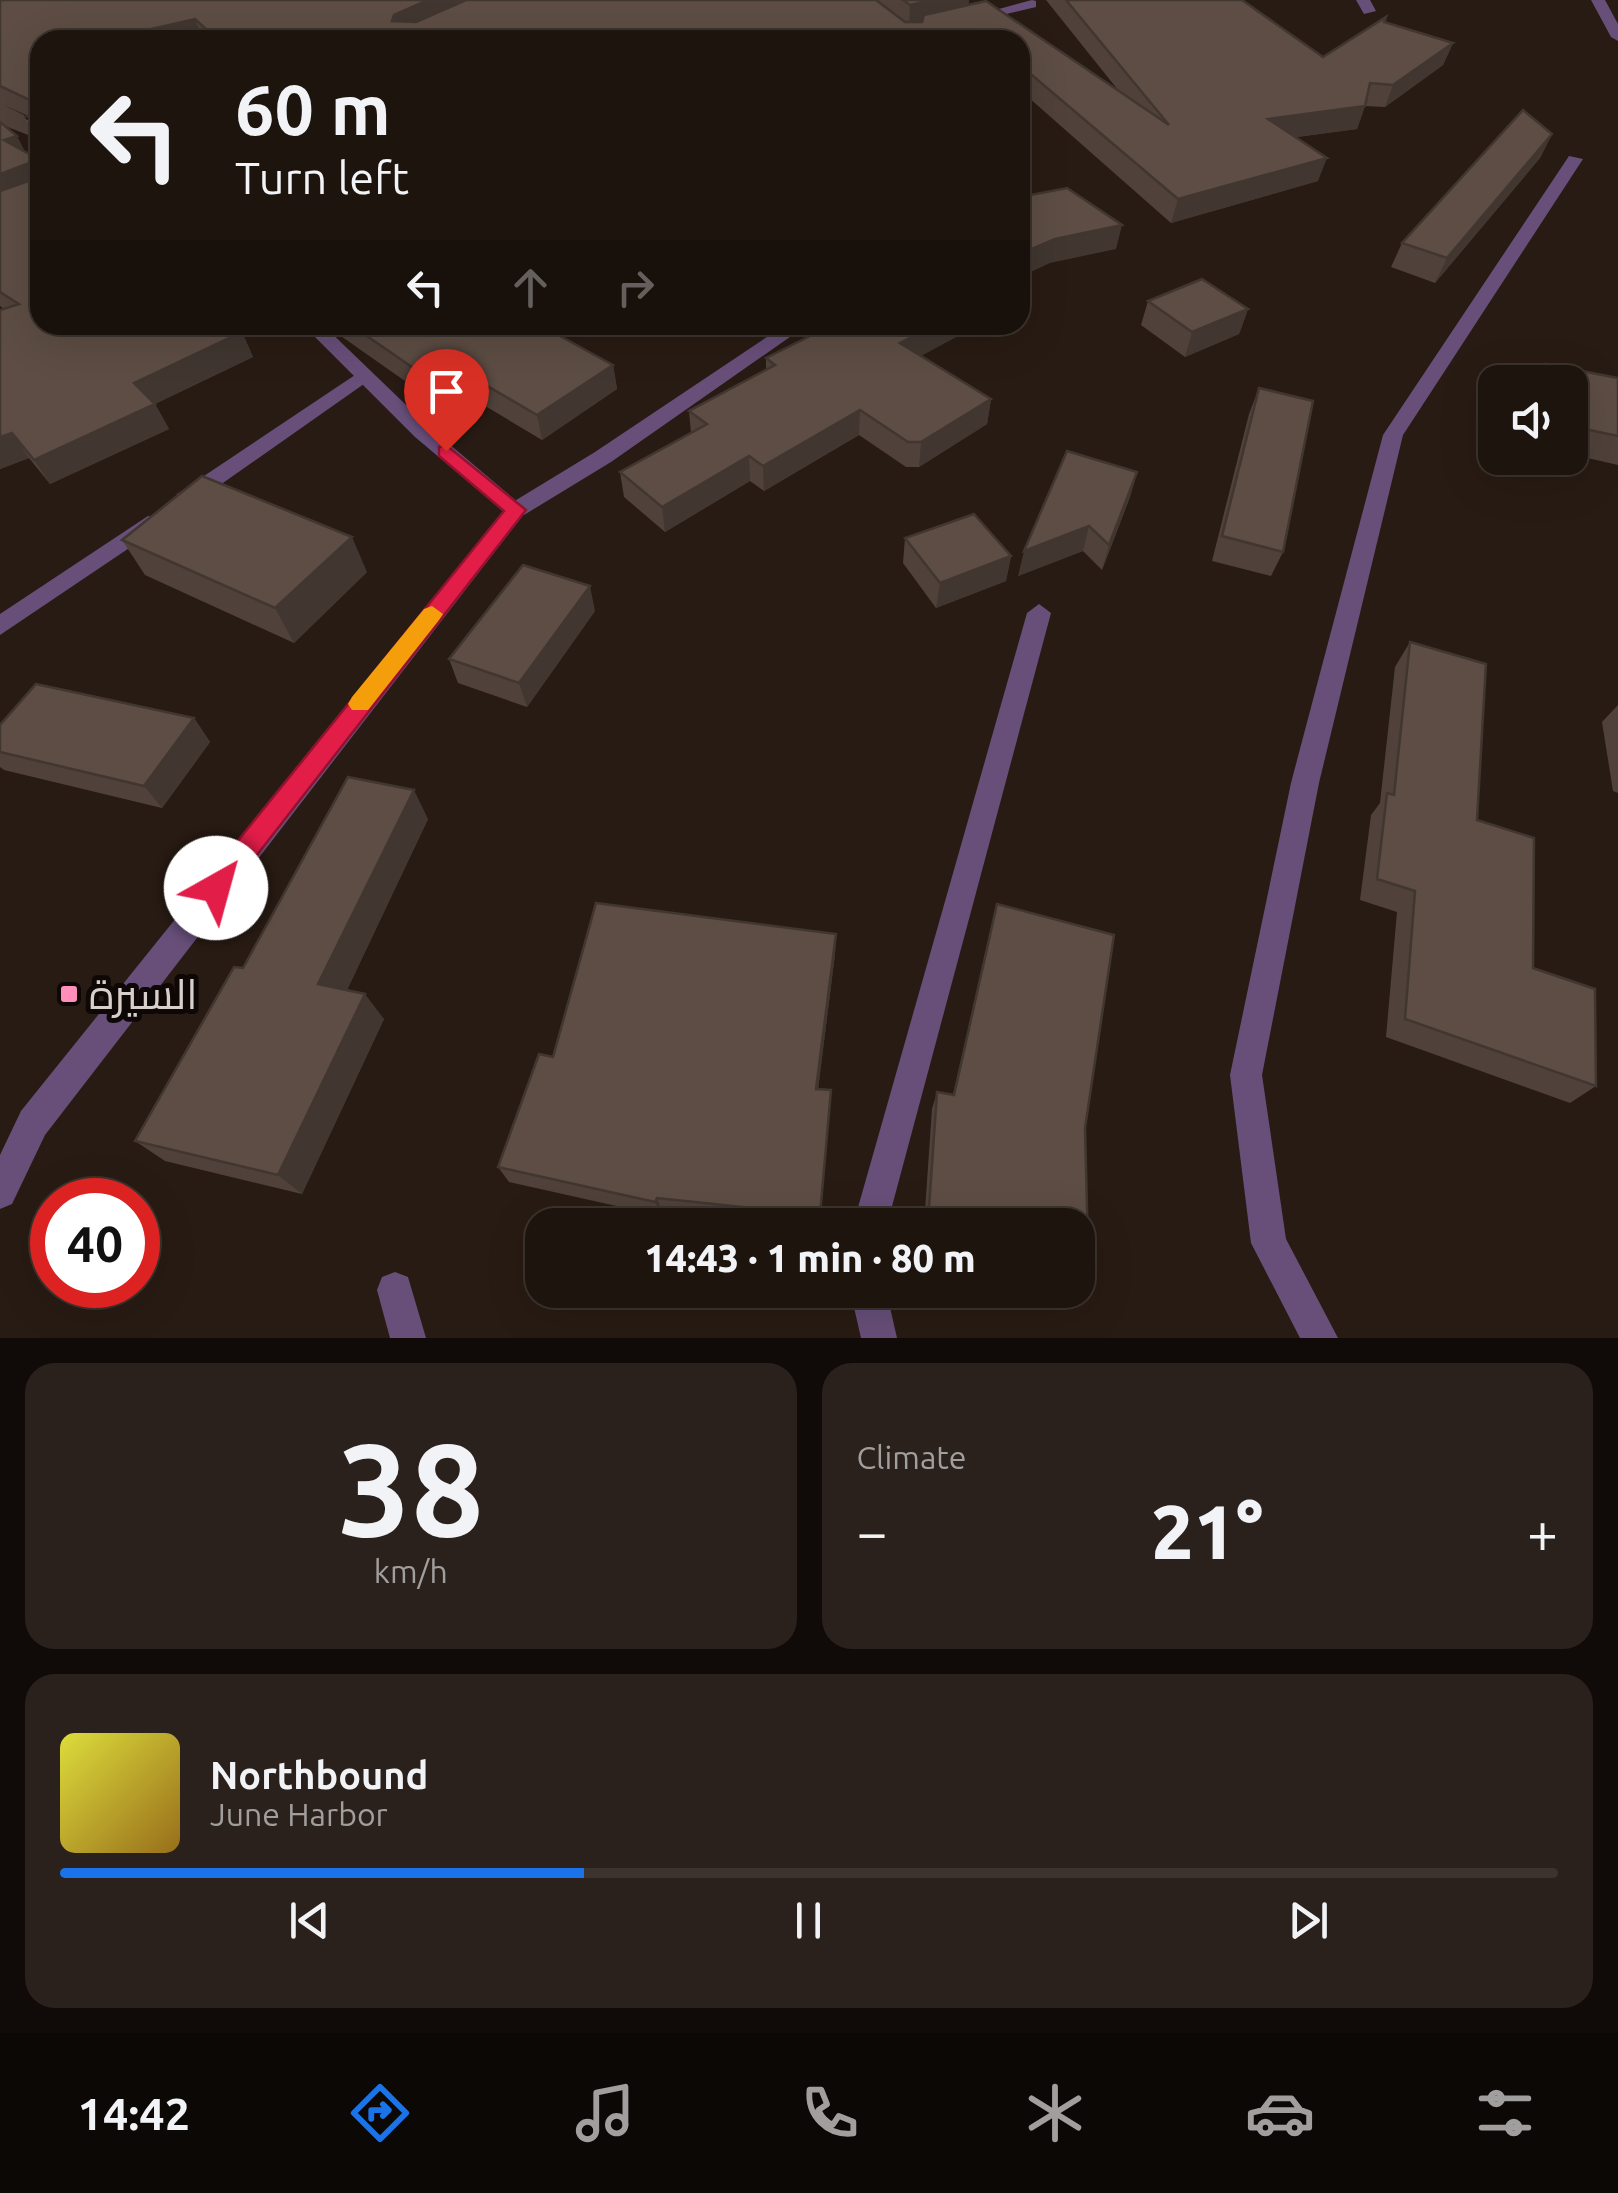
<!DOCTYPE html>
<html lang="en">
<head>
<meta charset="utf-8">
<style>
	body { margin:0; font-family:Ubuntu,Cairo,sans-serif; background:#2b211c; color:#f1f3f6; height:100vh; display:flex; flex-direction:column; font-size:38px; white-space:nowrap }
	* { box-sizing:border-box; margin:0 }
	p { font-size:32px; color:#a19e9e }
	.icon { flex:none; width:55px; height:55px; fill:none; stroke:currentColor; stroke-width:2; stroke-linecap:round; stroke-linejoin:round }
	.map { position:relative; height:1338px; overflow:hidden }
	.sheet { display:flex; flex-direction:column; gap:25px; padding:25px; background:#100b08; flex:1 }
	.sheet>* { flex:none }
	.guide { position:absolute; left:30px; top:30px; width:1000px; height:305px; border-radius:30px; box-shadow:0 10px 40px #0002,0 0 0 2px #3c332e; background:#1e140e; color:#f1f3f6; overflow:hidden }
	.controls { position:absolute; left:1478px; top:365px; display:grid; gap:20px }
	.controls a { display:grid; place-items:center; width:110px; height:110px; border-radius:20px; background:#1e140e; box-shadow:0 10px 40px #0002,0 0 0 2px #3c332e; font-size:50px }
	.speed { position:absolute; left:30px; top:1178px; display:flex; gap:20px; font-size:50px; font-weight:700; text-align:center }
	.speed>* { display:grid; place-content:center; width:130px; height:130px; border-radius:50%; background:#1e140e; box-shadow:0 10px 40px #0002,0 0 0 2px #3c332e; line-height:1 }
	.speed .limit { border:15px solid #d22; background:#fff; color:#111 }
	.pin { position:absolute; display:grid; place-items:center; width:85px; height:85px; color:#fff; margin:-102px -42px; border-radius:50% 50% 50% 0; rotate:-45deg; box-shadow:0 0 10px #0007 }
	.pin .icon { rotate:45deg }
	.me { position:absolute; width:110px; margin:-55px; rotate:38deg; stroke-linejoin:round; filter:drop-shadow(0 0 8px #0008) }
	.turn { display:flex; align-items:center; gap:35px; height:210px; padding:0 40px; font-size:45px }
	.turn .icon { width:130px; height:130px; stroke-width:2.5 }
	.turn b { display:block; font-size:70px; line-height:85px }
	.lanes { display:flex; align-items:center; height:95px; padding:0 40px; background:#0003; justify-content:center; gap:50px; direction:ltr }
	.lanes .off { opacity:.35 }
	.big { font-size:75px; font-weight:800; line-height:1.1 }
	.sheet .widget { flex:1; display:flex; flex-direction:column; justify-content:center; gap:15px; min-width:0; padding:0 35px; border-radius:30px; background:#2b211c }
	.sheet .dial { align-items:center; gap:0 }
	.dial b { font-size:130px; line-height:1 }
	.song { display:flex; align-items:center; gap:30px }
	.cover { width:120px; height:120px; border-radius:15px; background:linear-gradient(135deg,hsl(60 70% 55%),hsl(40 70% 35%)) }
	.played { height:10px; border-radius:5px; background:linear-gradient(90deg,#1a73e8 35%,#3c332e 35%) }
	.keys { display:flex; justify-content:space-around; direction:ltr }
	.heat { display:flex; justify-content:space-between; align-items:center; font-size:55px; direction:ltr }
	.sheet .tiles { flex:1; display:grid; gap:25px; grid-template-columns:1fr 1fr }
	.widget:last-child { grid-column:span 2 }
	.trip { position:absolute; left:525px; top:1208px; width:570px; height:100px; border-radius:30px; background:#1e140e; box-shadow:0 10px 40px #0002,0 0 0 2px #3c332e; font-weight:800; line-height:100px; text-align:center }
	.dock { display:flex; height:160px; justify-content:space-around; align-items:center; background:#0c0806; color:#a19e9e }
	.dock .icon { width:70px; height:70px }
	.dock .active { color:#1a73e8 }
	.dock b { font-size:45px; color:#f1f3f6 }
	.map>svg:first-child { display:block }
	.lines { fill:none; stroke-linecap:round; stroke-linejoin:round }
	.service { fill:#684f7a; fill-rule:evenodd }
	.minor { fill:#684f7a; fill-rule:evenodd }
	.tertiary { fill:#684f7a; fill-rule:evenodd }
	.wall { fill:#50423a }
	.shaded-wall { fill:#413630 }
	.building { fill:#5d4d44; stroke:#413630; stroke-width:2.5 }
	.route { fill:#e11d48; stroke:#92132f; stroke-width:2.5 }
	.slow { fill:#f59e0b }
	.poi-dot { fill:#ff8eba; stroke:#0d0705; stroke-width:4 }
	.labels { text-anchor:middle; stroke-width:10; stroke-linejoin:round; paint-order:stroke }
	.near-poi-label { font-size:42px; fill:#d8cfca; stroke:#0d0705; text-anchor:start }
</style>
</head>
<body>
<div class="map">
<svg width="1618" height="1338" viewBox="0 0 1618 1338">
	<rect width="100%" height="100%" fill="#281b13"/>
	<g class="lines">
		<g class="service">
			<path d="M 1032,0 L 1036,1 L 1036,7 L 972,22 L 966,18 Z"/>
			<path d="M 0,107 L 40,126 L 40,136 L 0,116 Z"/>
		</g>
		<g class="minor">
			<path d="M 1356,0 L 1370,0 L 1376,11 L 1364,14 Z"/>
			<path d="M 1591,0 L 1605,0 L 1618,24 L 1618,41 L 1611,37 Z"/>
			<path d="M 1569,156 L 1583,159 L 1403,435 L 1319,783 L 1262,1075 L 1286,1239 L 1338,1338 L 1300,1338 L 1251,1243 L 1230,1075 L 1291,783 L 1383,435 Z"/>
			<path d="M 785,325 L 807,325 L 611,462 L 524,515 L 508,515 L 505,510 L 508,505 L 595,452 Z"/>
			<path d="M 364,369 L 371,371 L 371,379 L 193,504 L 177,504 L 174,499 L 177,494 Z"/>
			<path d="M 148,516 L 156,518 L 159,524 L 156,530 L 0,635 L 0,614 Z"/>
			<path d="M 1039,604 L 1051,613 L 887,1225 L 853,1225 L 1027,613 Z"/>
			<path d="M 395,1272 L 408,1277 L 426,1338 L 390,1338 L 377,1290 L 382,1277 Z"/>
			<path d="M 850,1290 L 886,1290 L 897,1338 L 861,1338 Z"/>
		</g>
		<path class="tertiary" d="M 303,325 L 323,325 L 429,427 L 527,510 L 45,1135 L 12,1204 L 0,1209 L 0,1155 L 21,1111 L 503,511 L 415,437 Z"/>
	</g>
	<g class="wall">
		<path d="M 0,0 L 969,0 L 968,5 L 1118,90 L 1046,0 L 1242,0 L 1323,57 L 1384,22 L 1453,43 L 1443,65 L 1385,107 L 1365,106 L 1357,129 L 1296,137 L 1318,181 L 1171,223 L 1020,90 L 1020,40 L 40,40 L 40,140 L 28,116 L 2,104 L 24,115 L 36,138 L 5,126 L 40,325 L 242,332 L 253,357 L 155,404 L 169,429 L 50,484 L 29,458 L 0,469 L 0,310 L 4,309 L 0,306 Z"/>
		<path d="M 1552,134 L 1540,158 L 1435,283 L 1391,267 L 1402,243 Z"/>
		<path d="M 1148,301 L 1248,309 L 1239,334 L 1185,357 L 1141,325 Z"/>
		<path d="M 335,325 L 540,325 L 613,365 L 617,389 L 542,440 L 455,388 L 432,400 L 338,334 Z"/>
		<path d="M 971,329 L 921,355 L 991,399 L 987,424 L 919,467 L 906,467 L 859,435 L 764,491 L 750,481 L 665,532 L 624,497 L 620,472 L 691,433 L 689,411 L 766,370 L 766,358 Z"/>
		<path d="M 1546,364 L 1618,378 L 1618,465 L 1570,454 L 1570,382 L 1535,382 Z"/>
		<path d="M 1259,388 L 1283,552 L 1271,576 L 1212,561 L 1249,414 Z"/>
		<path d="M 1137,472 L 1130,497 L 1102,570 L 1083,551 L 1018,576 Z"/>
		<path d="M 905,538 L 1011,556 L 1006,581 L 936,608 L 903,563 Z"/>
		<path d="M 122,540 L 367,572 L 294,643 L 145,575 Z"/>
		<path d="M 595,611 L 527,707 L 458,683 L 449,659 Z"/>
		<path d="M 1410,642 L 1533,968 L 1596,1086 L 1570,1103 L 1386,1037 L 1397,912 L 1360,900 L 1371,815 L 1380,803 L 1395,667 Z"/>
		<path d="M 1618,705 L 1618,793 L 1613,791 L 1602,722 Z"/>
		<path d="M 194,718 L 210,742 L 162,808 L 4,770 L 0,767 L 0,725 Z"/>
		<path d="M 428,819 L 347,990 L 384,1019 L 302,1194 L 165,1161 L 135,1141 L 243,968 Z"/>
		<path d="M 997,904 L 1085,1128 L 1088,1246 L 1078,1259 L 1078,1225 L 924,1225 L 932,1109 L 937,1092 L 953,1095 Z"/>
		<path d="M 836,934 L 835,954 L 818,1089 L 831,1090 L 820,1225 L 786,1225 L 662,1212 L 661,1216 L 509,1182 L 498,1167 L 553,1057 Z"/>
	</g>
	<g class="shaded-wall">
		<path d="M 428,0 L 482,0 L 399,37 L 392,21 L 394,15 Z"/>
		<path d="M 932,0 L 969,0 L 968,12 L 909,27 L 910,5 Z"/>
		<path d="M 195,19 L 203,40 L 103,40 Z"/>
		<path d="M 1453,43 L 1443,65 L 1385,107 L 1393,85 Z"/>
		<path d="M 1365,106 L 1357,129 L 1261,142 L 1268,119 Z"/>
		<path d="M 1552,134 L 1540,158 L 1435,283 L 1447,258 Z"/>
		<path d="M 17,136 L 29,159 L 4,140 Z"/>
		<path d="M 1327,158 L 1318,181 L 1171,223 L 1178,199 Z"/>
		<path d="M 29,163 L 40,183 L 0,202 L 0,174 Z"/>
		<path d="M 1122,225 L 1116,249 L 1050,263 L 1020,277 L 1020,254 L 1055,239 Z"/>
		<path d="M 1248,309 L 1239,334 L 1185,357 L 1192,332 Z"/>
		<path d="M 934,325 L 972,325 L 971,329 L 899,368 L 900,343 Z"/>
		<path d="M 242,332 L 253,357 L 148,407 L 134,383 Z"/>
		<path d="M 448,363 L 455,388 L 432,400 L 425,376 Z"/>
		<path d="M 613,365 L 617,389 L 542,440 L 537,415 Z"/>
		<path d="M 991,399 L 987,424 L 919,467 L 921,442 Z"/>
		<path d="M 155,404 L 169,429 L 50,484 L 34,460 Z"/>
		<path d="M 860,410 L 859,435 L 764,491 L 763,466 Z"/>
		<path d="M 12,433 L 29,458 L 0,469 L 0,437 Z"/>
		<path d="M 749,456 L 750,481 L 665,532 L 662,507 Z"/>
		<path d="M 1137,472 L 1130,497 L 1102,570 L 1109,545 Z"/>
		<path d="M 1089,526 L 1083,551 L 1018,576 L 1024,551 Z"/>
		<path d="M 352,537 L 367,572 L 294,643 L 275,608 Z"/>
		<path d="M 1011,556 L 1006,581 L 936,608 L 940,583 Z"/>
		<path d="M 590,586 L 595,611 L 527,707 L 519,683 Z"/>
		<path d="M 194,718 L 210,742 L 162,808 L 144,786 Z"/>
		<path d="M 414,790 L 428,819 L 338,1009 L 318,984 Z"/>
		<path d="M 836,934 L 835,954 L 816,1106 L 816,1089 Z"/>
		<path d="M 365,994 L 384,1019 L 302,1194 L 278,1175 Z"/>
		<path d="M 657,1198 L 662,1212 L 661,1216 L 655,1202 Z"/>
	</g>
	<g class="building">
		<path d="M 0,0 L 428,0 L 394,15 L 392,21 L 416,22 L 466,0 L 876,0 L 905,22 L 922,22 L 924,15 L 986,1 L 1169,125 L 1066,0 L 1242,0 L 1323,57 L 1386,17 L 1384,22 L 1453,43 L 1393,85 L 1370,83 L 1365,106 L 1268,119 L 1327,158 L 1178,199 L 1020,65 L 1020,40 L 218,40 L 195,19 L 103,40 L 40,40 L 40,122 L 27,116 L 32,113 L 30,100 L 0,86 Z"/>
		<path d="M 903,0 L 932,0 L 910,5 Z"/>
		<path d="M 1523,110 L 1552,134 L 1447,258 L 1402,243 Z"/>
		<path d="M 0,122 L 17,136 L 4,140 L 40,160 L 40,325 L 233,325 L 242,332 L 134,383 L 155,404 L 34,460 L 12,433 L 0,437 L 0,310 L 19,304 L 0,292 L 0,191 L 28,181 L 29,163 L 0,174 Z"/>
		<path d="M 1067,188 L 1122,225 L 1055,239 L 1020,254 L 1020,197 Z"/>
		<path d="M 1202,279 L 1248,309 L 1192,332 L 1148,301 Z"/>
		<path d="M 351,325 L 540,325 L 613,365 L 537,415 L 448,363 L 425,376 Z"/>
		<path d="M 832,325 L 934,325 L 900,343 L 991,399 L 921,442 L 908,442 L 860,410 L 763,466 L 749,456 L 662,507 L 620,472 L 707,424 L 689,411 L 775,365 L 766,358 Z"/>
		<path d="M 1546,364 L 1618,378 L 1618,436 L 1570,426 L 1570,382 L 1548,382 Z"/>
		<path d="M 1259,388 L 1313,401 L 1283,552 L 1222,536 Z"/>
		<path d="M 1067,451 L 1137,472 L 1109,545 L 1089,526 L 1024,551 Z"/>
		<path d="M 202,476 L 352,537 L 275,608 L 122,540 Z"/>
		<path d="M 974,514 L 1011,556 L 940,583 L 905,538 Z"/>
		<path d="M 523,565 L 590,586 L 519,683 L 449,659 Z"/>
		<path d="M 1410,642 L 1486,664 L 1477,820 L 1534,838 L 1533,968 L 1595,989 L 1596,1086 L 1405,1019 L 1415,891 L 1377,879 L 1387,793 L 1394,795 Z"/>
		<path d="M 36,684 L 194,718 L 144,786 L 0,752 L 0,725 Z"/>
		<path d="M 348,777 L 414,790 L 318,984 L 365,994 L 278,1175 L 135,1141 L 234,967 L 243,968 Z"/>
		<path d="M 596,903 L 836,934 L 816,1089 L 831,1090 L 820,1215 L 657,1198 L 655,1202 L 498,1167 L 539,1054 L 553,1057 Z"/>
		<path d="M 997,904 L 1114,935 L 1085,1128 L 1088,1246 L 1078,1245 L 1078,1225 L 946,1225 L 928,1222 L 937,1092 L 954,1095 Z"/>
	</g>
	<path class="route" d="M 446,445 L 526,510 L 225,896 L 216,900 L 207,896 L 203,888 L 207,879 L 504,511 L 439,456 L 439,447 Z"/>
	<path class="slow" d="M 432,606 L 443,614 L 439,620 L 368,710 L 352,710 L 348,704 L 352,697 L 424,609 Z"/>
	<rect class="poi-dot" x="59" y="984" width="20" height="20" rx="5"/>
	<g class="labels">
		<g class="near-poi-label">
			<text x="89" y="1009">السيرة</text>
		</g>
	</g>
</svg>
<div class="controls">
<a><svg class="icon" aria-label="sound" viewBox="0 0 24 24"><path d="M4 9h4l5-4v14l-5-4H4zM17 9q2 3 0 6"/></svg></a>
</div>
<div class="speed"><div class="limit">40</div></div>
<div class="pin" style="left:446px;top:451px;background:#d93025"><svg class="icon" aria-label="arrive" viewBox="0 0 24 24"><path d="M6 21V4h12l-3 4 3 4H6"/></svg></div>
<svg class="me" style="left:216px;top:888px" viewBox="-20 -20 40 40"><circle r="19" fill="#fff"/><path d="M0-13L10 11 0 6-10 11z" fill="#e11d48"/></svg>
<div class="trip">14:43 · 1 min · 80 m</div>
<div class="guide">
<div class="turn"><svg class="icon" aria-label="left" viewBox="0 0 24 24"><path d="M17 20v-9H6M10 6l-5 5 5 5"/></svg><div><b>60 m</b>Turn left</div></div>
<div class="lanes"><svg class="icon" aria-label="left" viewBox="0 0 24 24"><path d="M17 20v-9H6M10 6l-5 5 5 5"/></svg><svg class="icon off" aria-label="ahead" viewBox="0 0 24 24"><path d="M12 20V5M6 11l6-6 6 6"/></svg><svg class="icon off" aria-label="right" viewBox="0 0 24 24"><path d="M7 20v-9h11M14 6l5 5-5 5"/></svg></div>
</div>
</div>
<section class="sheet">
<div class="tiles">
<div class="widget dial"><b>38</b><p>km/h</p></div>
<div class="widget"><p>Climate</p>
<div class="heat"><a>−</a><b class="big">21°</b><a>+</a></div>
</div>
<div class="widget">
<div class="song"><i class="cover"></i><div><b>Northbound</b><p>June Harbor</p></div></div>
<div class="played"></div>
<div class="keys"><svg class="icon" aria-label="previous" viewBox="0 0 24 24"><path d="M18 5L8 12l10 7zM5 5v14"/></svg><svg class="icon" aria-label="pause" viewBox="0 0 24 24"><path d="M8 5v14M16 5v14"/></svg><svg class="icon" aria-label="next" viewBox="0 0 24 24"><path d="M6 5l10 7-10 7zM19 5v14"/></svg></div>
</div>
</div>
</section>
<nav class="dock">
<b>14:42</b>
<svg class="icon active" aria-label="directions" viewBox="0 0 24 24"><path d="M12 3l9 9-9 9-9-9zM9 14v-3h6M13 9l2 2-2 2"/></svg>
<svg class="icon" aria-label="music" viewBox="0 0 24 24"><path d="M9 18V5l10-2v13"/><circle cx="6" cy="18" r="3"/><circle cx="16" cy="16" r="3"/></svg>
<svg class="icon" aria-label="phone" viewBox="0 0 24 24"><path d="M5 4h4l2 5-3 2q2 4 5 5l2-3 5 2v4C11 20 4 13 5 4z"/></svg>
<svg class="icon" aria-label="climate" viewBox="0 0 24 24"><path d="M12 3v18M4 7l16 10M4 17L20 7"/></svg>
<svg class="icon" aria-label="car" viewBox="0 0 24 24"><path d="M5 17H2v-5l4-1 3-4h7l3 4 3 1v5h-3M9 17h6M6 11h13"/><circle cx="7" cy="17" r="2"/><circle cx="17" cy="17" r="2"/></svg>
<svg class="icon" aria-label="filters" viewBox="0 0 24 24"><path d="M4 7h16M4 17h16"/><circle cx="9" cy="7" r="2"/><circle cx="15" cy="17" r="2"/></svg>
</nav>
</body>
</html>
